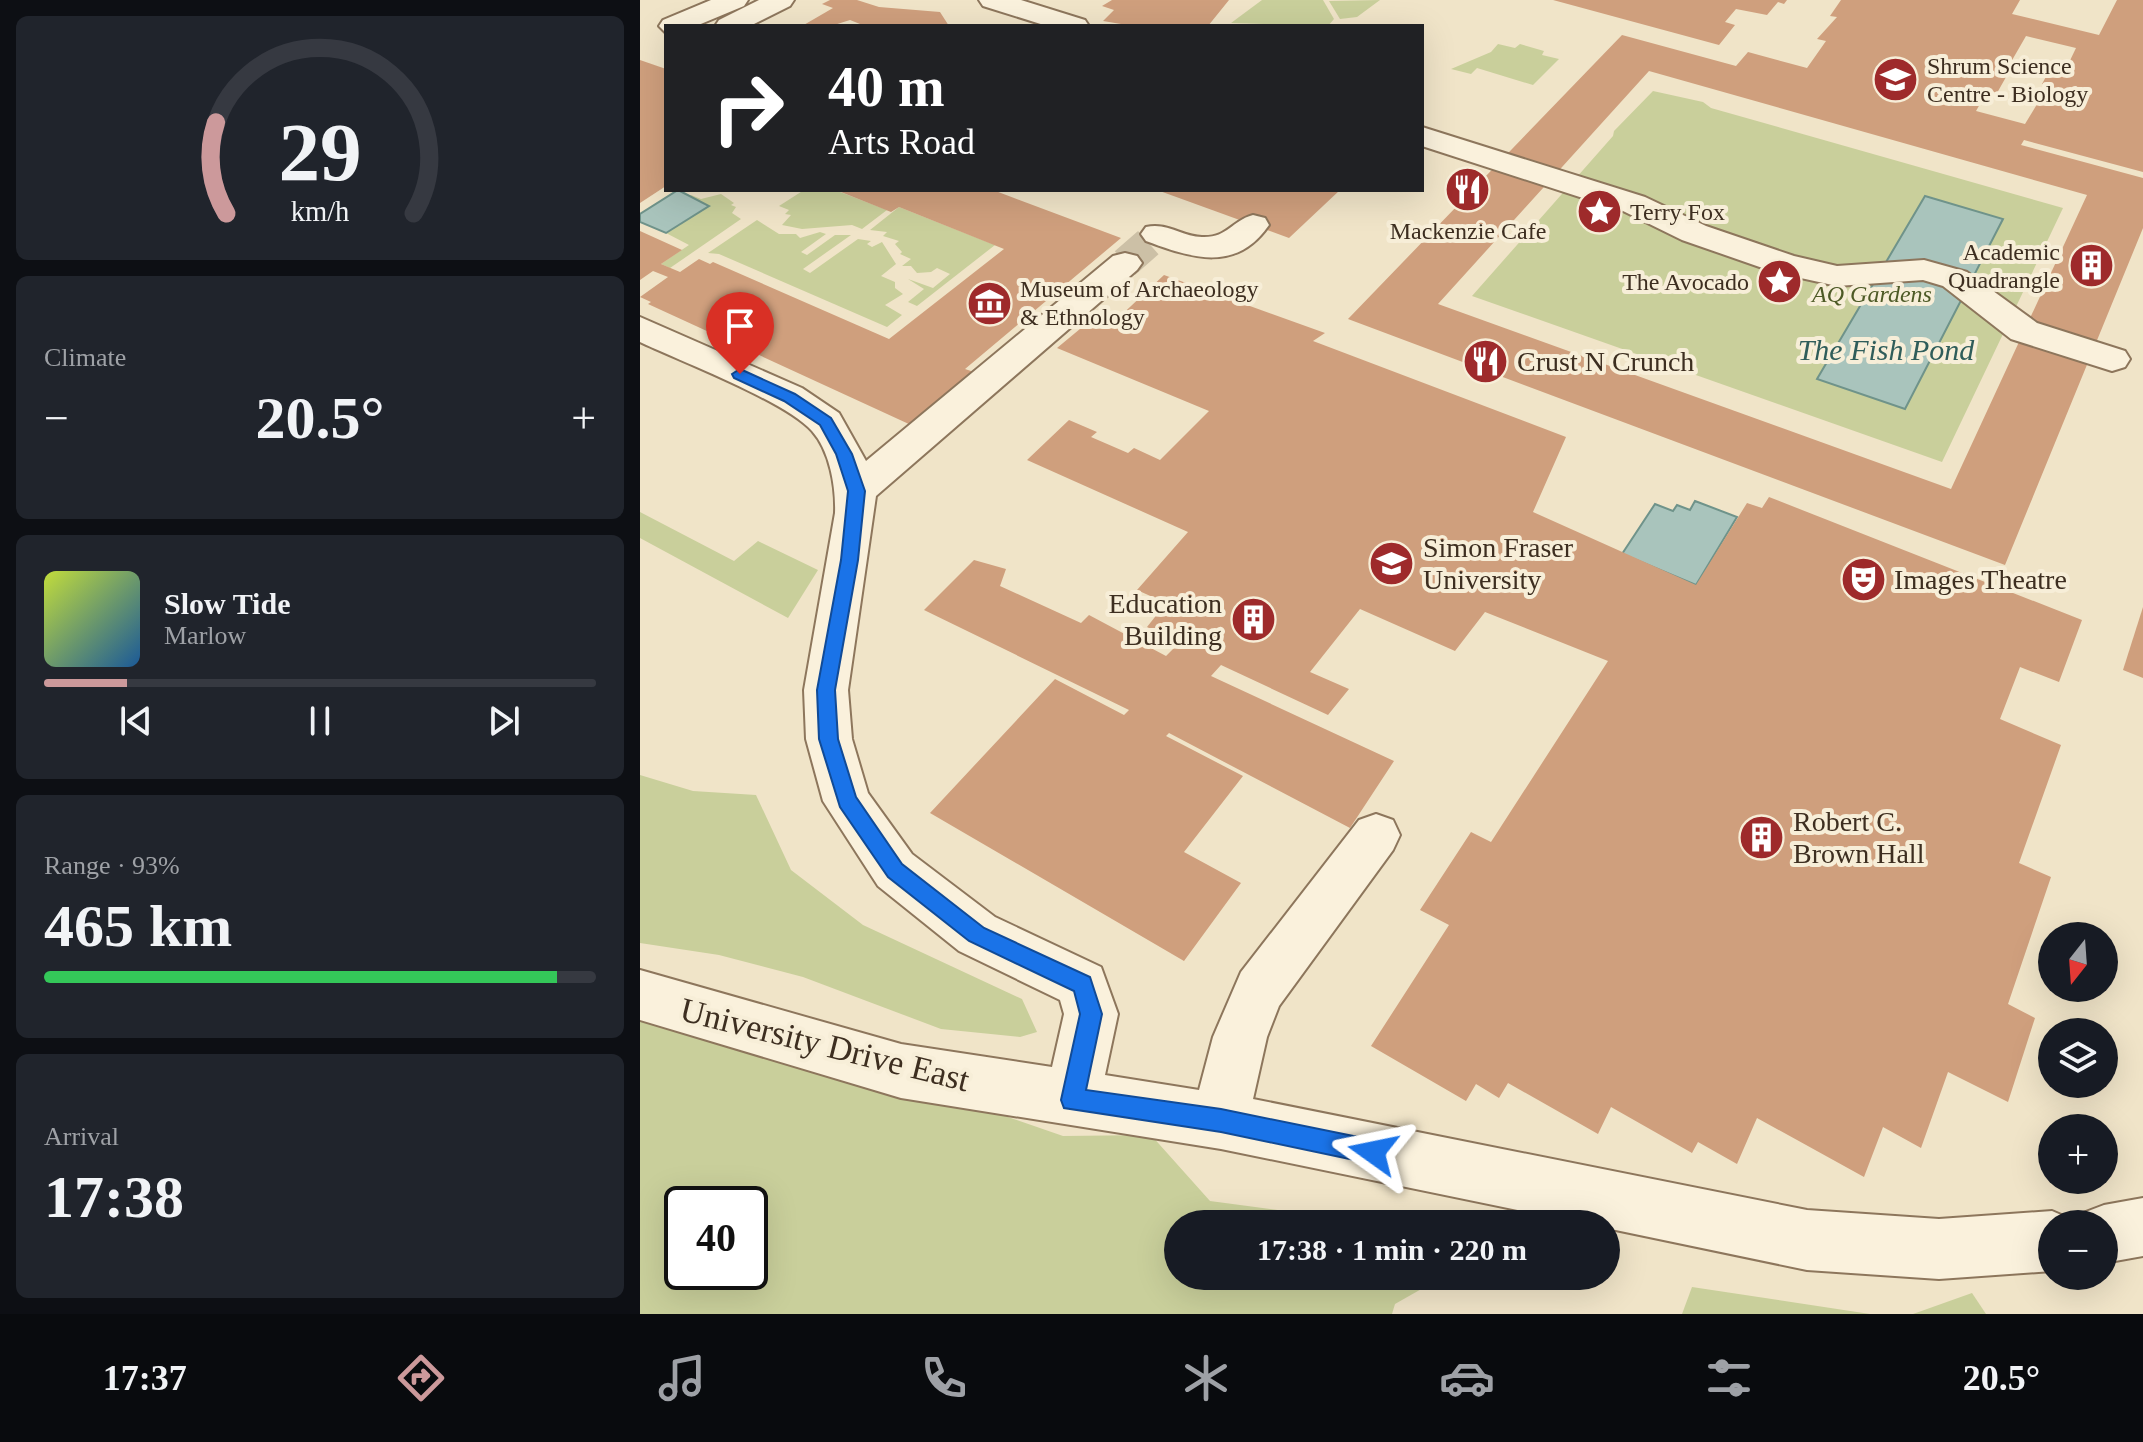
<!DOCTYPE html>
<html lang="en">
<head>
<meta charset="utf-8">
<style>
	body { margin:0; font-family:Georgia,serif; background:#20242c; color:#f1f3f6; height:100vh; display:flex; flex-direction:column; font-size:30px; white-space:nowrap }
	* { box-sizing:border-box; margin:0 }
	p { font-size:26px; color:#9ea1a6 }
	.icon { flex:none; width:44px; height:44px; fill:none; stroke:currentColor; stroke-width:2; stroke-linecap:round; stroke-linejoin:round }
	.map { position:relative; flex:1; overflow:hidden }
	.drawer { display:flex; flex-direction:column; gap:16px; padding:16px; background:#0d0f14; width:640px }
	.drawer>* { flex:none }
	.top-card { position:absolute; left:24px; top:24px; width:760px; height:168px; border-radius:0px; box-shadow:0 8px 32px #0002; background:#202124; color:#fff; overflow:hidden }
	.needle { width:52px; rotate:197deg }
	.buttons { position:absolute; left:1398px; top:922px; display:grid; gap:16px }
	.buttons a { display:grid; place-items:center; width:80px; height:80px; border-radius:50%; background:#171b24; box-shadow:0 8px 32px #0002; font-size:40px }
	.speed { position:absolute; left:24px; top:1186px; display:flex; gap:16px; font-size:40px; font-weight:700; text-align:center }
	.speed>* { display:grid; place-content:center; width:104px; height:104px; border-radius:50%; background:#171b24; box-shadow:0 8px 32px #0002; line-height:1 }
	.speed .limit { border:4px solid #111; border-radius:12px; background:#fff; color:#111 }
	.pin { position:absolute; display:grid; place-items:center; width:68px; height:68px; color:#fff; margin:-82px -34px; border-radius:50% 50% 50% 0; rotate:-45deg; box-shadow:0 0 8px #0007 }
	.pin .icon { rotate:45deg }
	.me { position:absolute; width:88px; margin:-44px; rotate:282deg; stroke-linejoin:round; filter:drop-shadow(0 0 6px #0008) }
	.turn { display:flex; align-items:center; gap:28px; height:168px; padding:0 32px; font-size:36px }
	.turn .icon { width:104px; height:104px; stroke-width:2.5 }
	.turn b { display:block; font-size:56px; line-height:68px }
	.big { font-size:60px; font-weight:600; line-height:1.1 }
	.drawer .card { flex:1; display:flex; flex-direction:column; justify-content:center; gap:12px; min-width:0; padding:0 28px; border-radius:12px; background:#20242c }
	.drawer .dial { align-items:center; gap:0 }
	.dial svg { height:208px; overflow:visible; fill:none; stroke:#363941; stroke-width:7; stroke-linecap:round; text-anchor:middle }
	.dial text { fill:#f1f3f6; stroke:none }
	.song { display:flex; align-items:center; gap:24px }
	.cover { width:96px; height:96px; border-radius:12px; background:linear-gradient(135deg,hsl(70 70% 55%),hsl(210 70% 35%)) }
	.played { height:8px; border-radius:4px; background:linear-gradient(90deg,#cc999b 15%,#363941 15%) }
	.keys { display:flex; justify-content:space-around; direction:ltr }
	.heat { display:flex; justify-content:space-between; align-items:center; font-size:44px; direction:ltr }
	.charge { height:12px; border-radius:6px; background:linear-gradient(90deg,#34c759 93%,#363941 0) }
	.trip { position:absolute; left:524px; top:1210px; width:456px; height:80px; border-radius:40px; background:#171b24; box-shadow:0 8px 32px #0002; font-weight:600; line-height:80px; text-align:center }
	.dock { display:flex; height:128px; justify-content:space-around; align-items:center; background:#090b0e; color:#9ea1a6 }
	.dock .icon { width:56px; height:56px }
	.dock .current { color:#cc999b }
	.dock b { font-size:36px; color:#f1f3f6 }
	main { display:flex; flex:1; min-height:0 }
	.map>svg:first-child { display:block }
	.green { fill:#c9cf9b; fill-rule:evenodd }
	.water { fill:#a9c4bc; stroke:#6f938a; stroke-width:2 }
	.building { fill:#cf9f7d; fill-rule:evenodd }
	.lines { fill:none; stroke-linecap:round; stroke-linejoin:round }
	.minor-tunnel { stroke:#ccc0a6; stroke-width:31; stroke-dasharray:31 15; stroke-linecap:butt }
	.minor-casing { stroke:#8d765c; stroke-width:4 }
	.minor { fill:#faf1dc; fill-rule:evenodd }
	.route { fill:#1a73e8; stroke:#114b97; stroke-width:2 }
	.labels { text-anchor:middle; stroke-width:8; stroke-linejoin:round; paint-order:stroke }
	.far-poi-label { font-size:24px; fill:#3d2e20; stroke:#f7eed8; text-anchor:start }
	.far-park-label { font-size:24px; font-style:italic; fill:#4d5a26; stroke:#f7eed8 }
	.poi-label { font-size:28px; fill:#3d2e20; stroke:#f7eed8; text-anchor:start }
	.water-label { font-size:30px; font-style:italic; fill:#2f5d5a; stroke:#f7eed8 }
	.near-street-label { font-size:34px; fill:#3d2e20; stroke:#f7eed8 }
</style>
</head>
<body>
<main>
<section class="drawer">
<div class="card dial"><svg viewBox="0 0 100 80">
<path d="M14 69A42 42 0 1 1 86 69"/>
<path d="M14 69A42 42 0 0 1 10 34" stroke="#cc999b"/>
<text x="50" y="56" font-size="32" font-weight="700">29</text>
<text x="50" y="72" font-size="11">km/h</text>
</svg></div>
<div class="card"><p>Climate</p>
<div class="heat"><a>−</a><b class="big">20.5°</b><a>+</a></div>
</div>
<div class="card">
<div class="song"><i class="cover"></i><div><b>Slow Tide</b><p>Marlow</p></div></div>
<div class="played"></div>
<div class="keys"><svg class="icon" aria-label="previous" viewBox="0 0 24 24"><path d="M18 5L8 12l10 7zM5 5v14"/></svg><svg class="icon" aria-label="pause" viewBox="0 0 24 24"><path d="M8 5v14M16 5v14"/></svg><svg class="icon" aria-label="next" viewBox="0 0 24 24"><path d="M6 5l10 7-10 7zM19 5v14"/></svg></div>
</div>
<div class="card"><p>Range · 93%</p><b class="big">465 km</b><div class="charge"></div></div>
<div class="card"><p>Arrival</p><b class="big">17:38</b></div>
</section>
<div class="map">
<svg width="1503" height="1314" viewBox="0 0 1503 1314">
	<rect width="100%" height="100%" fill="#f0e4c8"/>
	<g class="green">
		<path d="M 622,0 L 683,0 L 694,19 L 688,26 L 591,23 Z"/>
		<path d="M 740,0 L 717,17 L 700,19 L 689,1 Z"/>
		<path d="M 858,44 L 875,48 L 880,44 L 904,51 L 902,55 L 919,59 L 893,85 L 837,68 L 831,74 L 811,69 L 851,52 Z"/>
		<path d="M 1013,91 L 1063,102 L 1071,108 L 1423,208 L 1302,462 L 832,296 L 973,136 L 974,131 Z"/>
		<path d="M 164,190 L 195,190 L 247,210 L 222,229 L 212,225 L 162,229 L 142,225 L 151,215 L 145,214 L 149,210 L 139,206 Z"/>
		<path d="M 81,194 L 94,203 L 91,205 L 96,207 L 92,213 L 101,219 L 30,268 L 21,264 L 49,245 L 26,233 L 68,206 L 47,197 L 51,195 L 61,199 Z"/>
		<path d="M 259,207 L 355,245 L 277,306 L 268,302 L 284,289 L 268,279 L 293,288 L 310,274 L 297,268 L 291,272 L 277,273 L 271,266 L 262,266 L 271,259 L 260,254 L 262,252 L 255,244 L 259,241 L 243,236 L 247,232 L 230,230 Z"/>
		<path d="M 117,220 L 139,234 L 156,234 L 160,238 L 180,232 L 186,234 L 161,252 L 167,255 L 195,235 L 211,235 L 163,269 L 170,273 L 218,239 L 231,241 L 227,244 L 232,247 L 242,242 L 256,264 L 241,276 L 255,282 L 255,288 L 263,294 L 245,305 L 262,315 L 247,327 L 79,254 L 68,253 Z"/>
		<path d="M 0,512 L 94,561 L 118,541 L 178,570 L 148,618 L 0,538 Z"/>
		<path d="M 0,775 L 53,791 L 116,795 L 151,870 L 223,925 L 382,999 L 397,1032 L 380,1037 L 301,1029 L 163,977 L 79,955 L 0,943 Z"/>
		<path d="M 0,990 L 423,1136 L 511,1135 L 570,1201 L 744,1224 L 538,1224 L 538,1276 L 915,1276 L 905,1289 L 799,1279 L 755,1304 L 752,1314 L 0,1314 ZM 42,1204 L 110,1204 L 110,1272 L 42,1272 Z"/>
		<path d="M 1052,1287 L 1230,1314 L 1042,1314 Z"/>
		<path d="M 1332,1293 L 1346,1314 L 1273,1314 Z"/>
	</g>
	<g class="water">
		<path d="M 38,190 L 69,206 L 26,233 L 0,222 L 0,214 Z"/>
		<path d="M 1285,196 L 1363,219 L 1265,409 L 1177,379 Z"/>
		<path d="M 1055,501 L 1097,517 L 1056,585 L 982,554 L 1015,504 L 1033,511 L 1037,505 L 1050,510 Z"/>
	</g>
	<g class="building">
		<path d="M 190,0 L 217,0 L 239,7 L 300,12 L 309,26 L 217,26 L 220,24 L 210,20 L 191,26 L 162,26 L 193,8 L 182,4 Z"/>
		<path d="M 472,0 L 589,0 L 568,26 L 493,26 L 463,21 L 474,10 L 462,6 Z"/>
		<path d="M 913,0 L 1147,0 L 1144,4 L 1138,2 L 1127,15 L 1096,9 L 1085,22 L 1095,25 L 1079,45 Z"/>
		<path d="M 1201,0 L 1380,0 L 1372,14 L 1459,35 L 1477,0 L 1503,0 L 1503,172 L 1384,140 L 1381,145 L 1503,178 L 1503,228 L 1365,565 L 708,319 L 982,35 L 1096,66 L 1108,52 L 1167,68 L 1186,41 L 1177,39 L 1197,17 L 1190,16 ZM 1386,36 L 1436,48 L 1423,75 L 1409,71 L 1402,84 L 1408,86 L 1385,124 L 1336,111 L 1348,90 L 1357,93 L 1370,70 L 1361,68 L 1365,61 L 1371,62 ZM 1009,71 L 1447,195 L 1311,489 L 798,304 Z"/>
		<path d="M 0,60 L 26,69 L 26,186 L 0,203 Z"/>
		<path d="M 196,190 L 353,190 L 481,238 L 325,369 L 334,372 L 271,425 L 8,304 L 11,302 L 0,297 L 28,277 L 13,271 L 0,280 L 0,231 L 42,250 L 21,264 L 40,272 L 59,259 L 70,264 L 73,262 L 249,339 L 364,249 L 259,207 L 251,212 Z"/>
		<path d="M 517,190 L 700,190 L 649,238 Z"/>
		<path d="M 524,275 L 685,333 L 673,341 L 926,437 L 893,512 L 1056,585 L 1107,503 L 1122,508 L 1129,497 L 1442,620 L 1419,682 L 1380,667 L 1360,719 L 1421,745 L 1379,863 L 1411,877 L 1368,1004 L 1395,1018 L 1368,1102 L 1308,1072 L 1281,1148 L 1243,1127 L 1224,1177 L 1117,1118 L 1097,1164 L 1058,1142 L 1052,1153 L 971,1107 L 958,1134 L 868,1083 L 859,1098 L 836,1084 L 826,1101 L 731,1046 L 809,925 L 780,910 L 831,832 L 851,842 L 968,661 L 845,612 L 815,651 L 720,609 L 670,672 L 709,689 L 688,715 L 581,665 L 571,676 L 754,761 L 710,828 L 529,733 L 526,736 L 603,776 L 544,852 L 601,883 L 544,961 L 290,813 L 415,679 L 484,715 L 489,710 L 284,610 L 334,560 L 366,569 L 360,586 L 441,623 L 449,615 L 526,656 L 539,643 L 507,627 L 526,603 L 497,590 L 548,532 L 387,460 L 429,420 L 457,432 L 451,437 L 488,453 L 494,448 L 520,460 L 569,411 L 417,348 L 458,314 L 474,322 Z"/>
		<path d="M 1503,607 L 1503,678 L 1483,670 Z"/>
	</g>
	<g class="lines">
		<path class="minor-tunnel" d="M 485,263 L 518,234"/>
		<defs>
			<g id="minor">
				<path d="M 71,0 L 108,0 L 104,6 L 56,26 L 26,26 L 26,33 L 19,26 L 23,20 Z"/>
				<path d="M 119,0 L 154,0 L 150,6 L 110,26 L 75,26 L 79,20 Z"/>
				<path d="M 339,0 L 381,0 L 445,20 L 449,26 L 407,26 L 343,6 Z"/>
				<path d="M 782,127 L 1005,197 L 1066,226 L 1154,256 L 1197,266 L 1284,260 L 1327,272 L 1397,323 L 1485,351 L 1490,359 L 1485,367 L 1472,371 L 1371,339 L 1303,286 L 1283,280 L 1197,286 L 1134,272 L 1042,240 L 983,211 L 782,146 Z"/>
				<path d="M 613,215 L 625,218 L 629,225 C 596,273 552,258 506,241 L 501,234 L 506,227 C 528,222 542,237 562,237 C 588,238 591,221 613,215 Z"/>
				<path d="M 485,253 L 497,256 L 502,263 L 497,270 L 236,496 L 208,690 L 212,739 L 228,793 L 272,854 L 355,917 L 461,967 L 478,1014 L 465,1075 L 559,1090 L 573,1037 L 601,972 L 719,820 L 736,814 L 753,820 L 760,835 L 753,850 L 639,1006 L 627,1037 L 613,1099 L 1167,1210 L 1299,1219 L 1412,1211 L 1433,1220 L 1434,1224 L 1412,1224 L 1412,1271 L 1299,1279 L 1167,1270 L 966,1228 L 966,1224 L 946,1224 L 581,1149 L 261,1098 L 0,1020 L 0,970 L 261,1044 L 412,1067 L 424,1014 L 420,1000 L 319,951 L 238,886 L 183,801 L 166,739 L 164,690 L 195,513 C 196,487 190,451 172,431 C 145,401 40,361 0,342 L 0,317 L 162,388 L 199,413 L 226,461 L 473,256 Z"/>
				<path d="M 1503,1198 L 1503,1256 L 1464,1263 L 1464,1224 L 1439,1224 L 1443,1213 L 1464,1205 Z"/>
			</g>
		</defs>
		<use href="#minor" class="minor-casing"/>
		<use href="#minor" class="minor"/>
	</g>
	<path class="route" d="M 100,369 L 155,394 L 191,418 L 212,454 L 225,491 L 218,560 L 195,690 L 198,739 L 216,797 L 262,864 L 344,928 L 450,977 L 462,1014 L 446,1090 L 581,1109 L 733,1140 L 742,1144 L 745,1152 L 742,1160 L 733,1164 L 581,1132 L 424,1108 L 421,1100 L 440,1014 L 434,991 L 329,941 L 248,877 L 200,807 L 179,739 L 177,690 L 201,560 L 208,491 L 196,454 L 180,425 L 144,401 L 94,378 L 92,374 Z"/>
	<defs>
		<symbol id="university-disc" viewBox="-11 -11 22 22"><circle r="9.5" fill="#9e2a2b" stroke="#f7eed8"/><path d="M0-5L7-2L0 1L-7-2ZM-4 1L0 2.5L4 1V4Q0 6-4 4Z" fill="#fff"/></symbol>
		<symbol id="restaurant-disc" viewBox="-11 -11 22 22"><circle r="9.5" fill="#9e2a2b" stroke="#f7eed8"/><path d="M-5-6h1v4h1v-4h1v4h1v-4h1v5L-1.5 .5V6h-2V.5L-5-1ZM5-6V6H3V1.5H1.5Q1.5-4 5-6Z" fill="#fff"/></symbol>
		<symbol id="sight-disc" viewBox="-11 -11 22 22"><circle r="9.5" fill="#9e2a2b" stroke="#f7eed8"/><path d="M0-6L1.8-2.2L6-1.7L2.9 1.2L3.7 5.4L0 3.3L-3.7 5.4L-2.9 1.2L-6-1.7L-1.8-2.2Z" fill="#fff"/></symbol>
		<symbol id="building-disc" viewBox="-11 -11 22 22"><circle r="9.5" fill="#9e2a2b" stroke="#f7eed8"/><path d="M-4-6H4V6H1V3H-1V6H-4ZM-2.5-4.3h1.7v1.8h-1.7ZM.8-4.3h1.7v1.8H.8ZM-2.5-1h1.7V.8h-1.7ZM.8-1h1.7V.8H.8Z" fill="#fff"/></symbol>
		<symbol id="museum-disc" viewBox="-11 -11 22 22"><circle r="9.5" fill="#9e2a2b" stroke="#f7eed8"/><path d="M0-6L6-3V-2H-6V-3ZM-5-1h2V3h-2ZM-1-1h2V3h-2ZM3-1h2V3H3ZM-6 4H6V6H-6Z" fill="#fff"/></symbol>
		<symbol id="theatre-disc" viewBox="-11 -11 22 22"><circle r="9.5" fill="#9e2a2b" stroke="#f7eed8"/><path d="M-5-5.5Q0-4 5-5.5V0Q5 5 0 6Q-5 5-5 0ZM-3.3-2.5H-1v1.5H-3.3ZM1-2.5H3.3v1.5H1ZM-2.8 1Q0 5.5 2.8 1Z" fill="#fff"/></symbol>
	</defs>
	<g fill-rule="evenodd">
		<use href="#university-disc" x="1230" y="54" width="51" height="51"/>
		<use href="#restaurant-disc" x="802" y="164" width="51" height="51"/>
		<use href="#sight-disc" x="934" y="186" width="51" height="51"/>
		<use href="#building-disc" x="1426" y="240" width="51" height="51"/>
		<use href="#sight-disc" x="1114" y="256" width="51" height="51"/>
		<use href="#museum-disc" x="324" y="278" width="51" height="51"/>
		<use href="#restaurant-disc" x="820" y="336" width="51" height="51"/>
		<use href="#university-disc" x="726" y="538" width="51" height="51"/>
		<use href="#theatre-disc" x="1198" y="554" width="51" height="51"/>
		<use href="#building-disc" x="588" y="594" width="51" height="51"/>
		<use href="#building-disc" x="1096" y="812" width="51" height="51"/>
	</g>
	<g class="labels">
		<g class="far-poi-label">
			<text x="1287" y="74">Shrum Science<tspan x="1287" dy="28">Centre - Biology</tspan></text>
			<text x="990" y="220">Terry Fox</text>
			<text x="828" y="239" text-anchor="middle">Mackenzie Cafe</text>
			<text x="1420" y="260" text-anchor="end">Academic<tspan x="1420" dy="28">Quadrangle</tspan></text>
			<text x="1109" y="290" text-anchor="end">The Avocado</text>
			<text x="380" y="297">Museum of Archaeology<tspan x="380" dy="28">&amp; Ethnology</tspan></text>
		</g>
		<g class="far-park-label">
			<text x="1232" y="302">AQ Gardens</text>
		</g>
		<g class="poi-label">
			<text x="877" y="371">Crust N Crunch</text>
			<text x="783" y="557">Simon Fraser<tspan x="783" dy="32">University</tspan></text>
			<text x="1254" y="589">Images Theatre</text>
			<text x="582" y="613" text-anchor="end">Education<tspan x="582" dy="32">Building</tspan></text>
			<text x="1153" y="831">Robert C.<tspan x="1153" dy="32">Brown Hall</tspan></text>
		</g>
		<g class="water-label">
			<text x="1246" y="360">The Fish Pond</text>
		</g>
		<g class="near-street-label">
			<text transform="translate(185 1044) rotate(14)" y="12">University Drive East</text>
		</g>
	</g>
</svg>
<div class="buttons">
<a><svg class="needle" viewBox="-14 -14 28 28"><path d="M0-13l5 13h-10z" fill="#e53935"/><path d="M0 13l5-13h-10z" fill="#9ea1a6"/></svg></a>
<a><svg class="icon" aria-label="layers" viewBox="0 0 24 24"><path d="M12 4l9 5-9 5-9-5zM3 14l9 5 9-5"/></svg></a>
<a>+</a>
<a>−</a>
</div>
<div class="speed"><div class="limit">40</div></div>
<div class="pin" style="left:100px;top:374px;background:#d93025"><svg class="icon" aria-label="arrive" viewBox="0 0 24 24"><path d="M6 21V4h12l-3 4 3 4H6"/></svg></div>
<svg class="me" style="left:733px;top:1152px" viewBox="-20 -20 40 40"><path d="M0-17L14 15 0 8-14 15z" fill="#1a73e8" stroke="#fff" stroke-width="4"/></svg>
<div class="trip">17:38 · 1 min · 220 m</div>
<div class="top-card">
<div class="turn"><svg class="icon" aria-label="right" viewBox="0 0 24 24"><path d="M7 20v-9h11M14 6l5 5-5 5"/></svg><div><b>40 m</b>Arts Road</div></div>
</div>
</div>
</main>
<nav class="dock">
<b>17:37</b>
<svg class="icon current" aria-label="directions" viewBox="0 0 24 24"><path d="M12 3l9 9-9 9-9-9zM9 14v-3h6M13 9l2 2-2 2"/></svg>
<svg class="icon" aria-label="music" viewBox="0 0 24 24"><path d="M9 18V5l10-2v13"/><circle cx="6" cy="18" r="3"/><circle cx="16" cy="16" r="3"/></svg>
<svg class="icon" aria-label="phone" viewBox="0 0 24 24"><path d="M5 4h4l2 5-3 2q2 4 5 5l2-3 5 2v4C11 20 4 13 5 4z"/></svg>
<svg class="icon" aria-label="climate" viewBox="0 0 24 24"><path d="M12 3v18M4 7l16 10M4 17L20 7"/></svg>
<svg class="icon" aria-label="car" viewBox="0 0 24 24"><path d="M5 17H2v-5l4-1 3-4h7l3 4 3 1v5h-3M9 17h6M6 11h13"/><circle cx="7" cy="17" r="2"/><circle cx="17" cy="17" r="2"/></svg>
<svg class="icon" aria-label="filters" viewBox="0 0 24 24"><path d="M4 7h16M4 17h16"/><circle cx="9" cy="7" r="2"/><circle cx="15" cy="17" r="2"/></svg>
<b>20.5°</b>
</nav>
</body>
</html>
